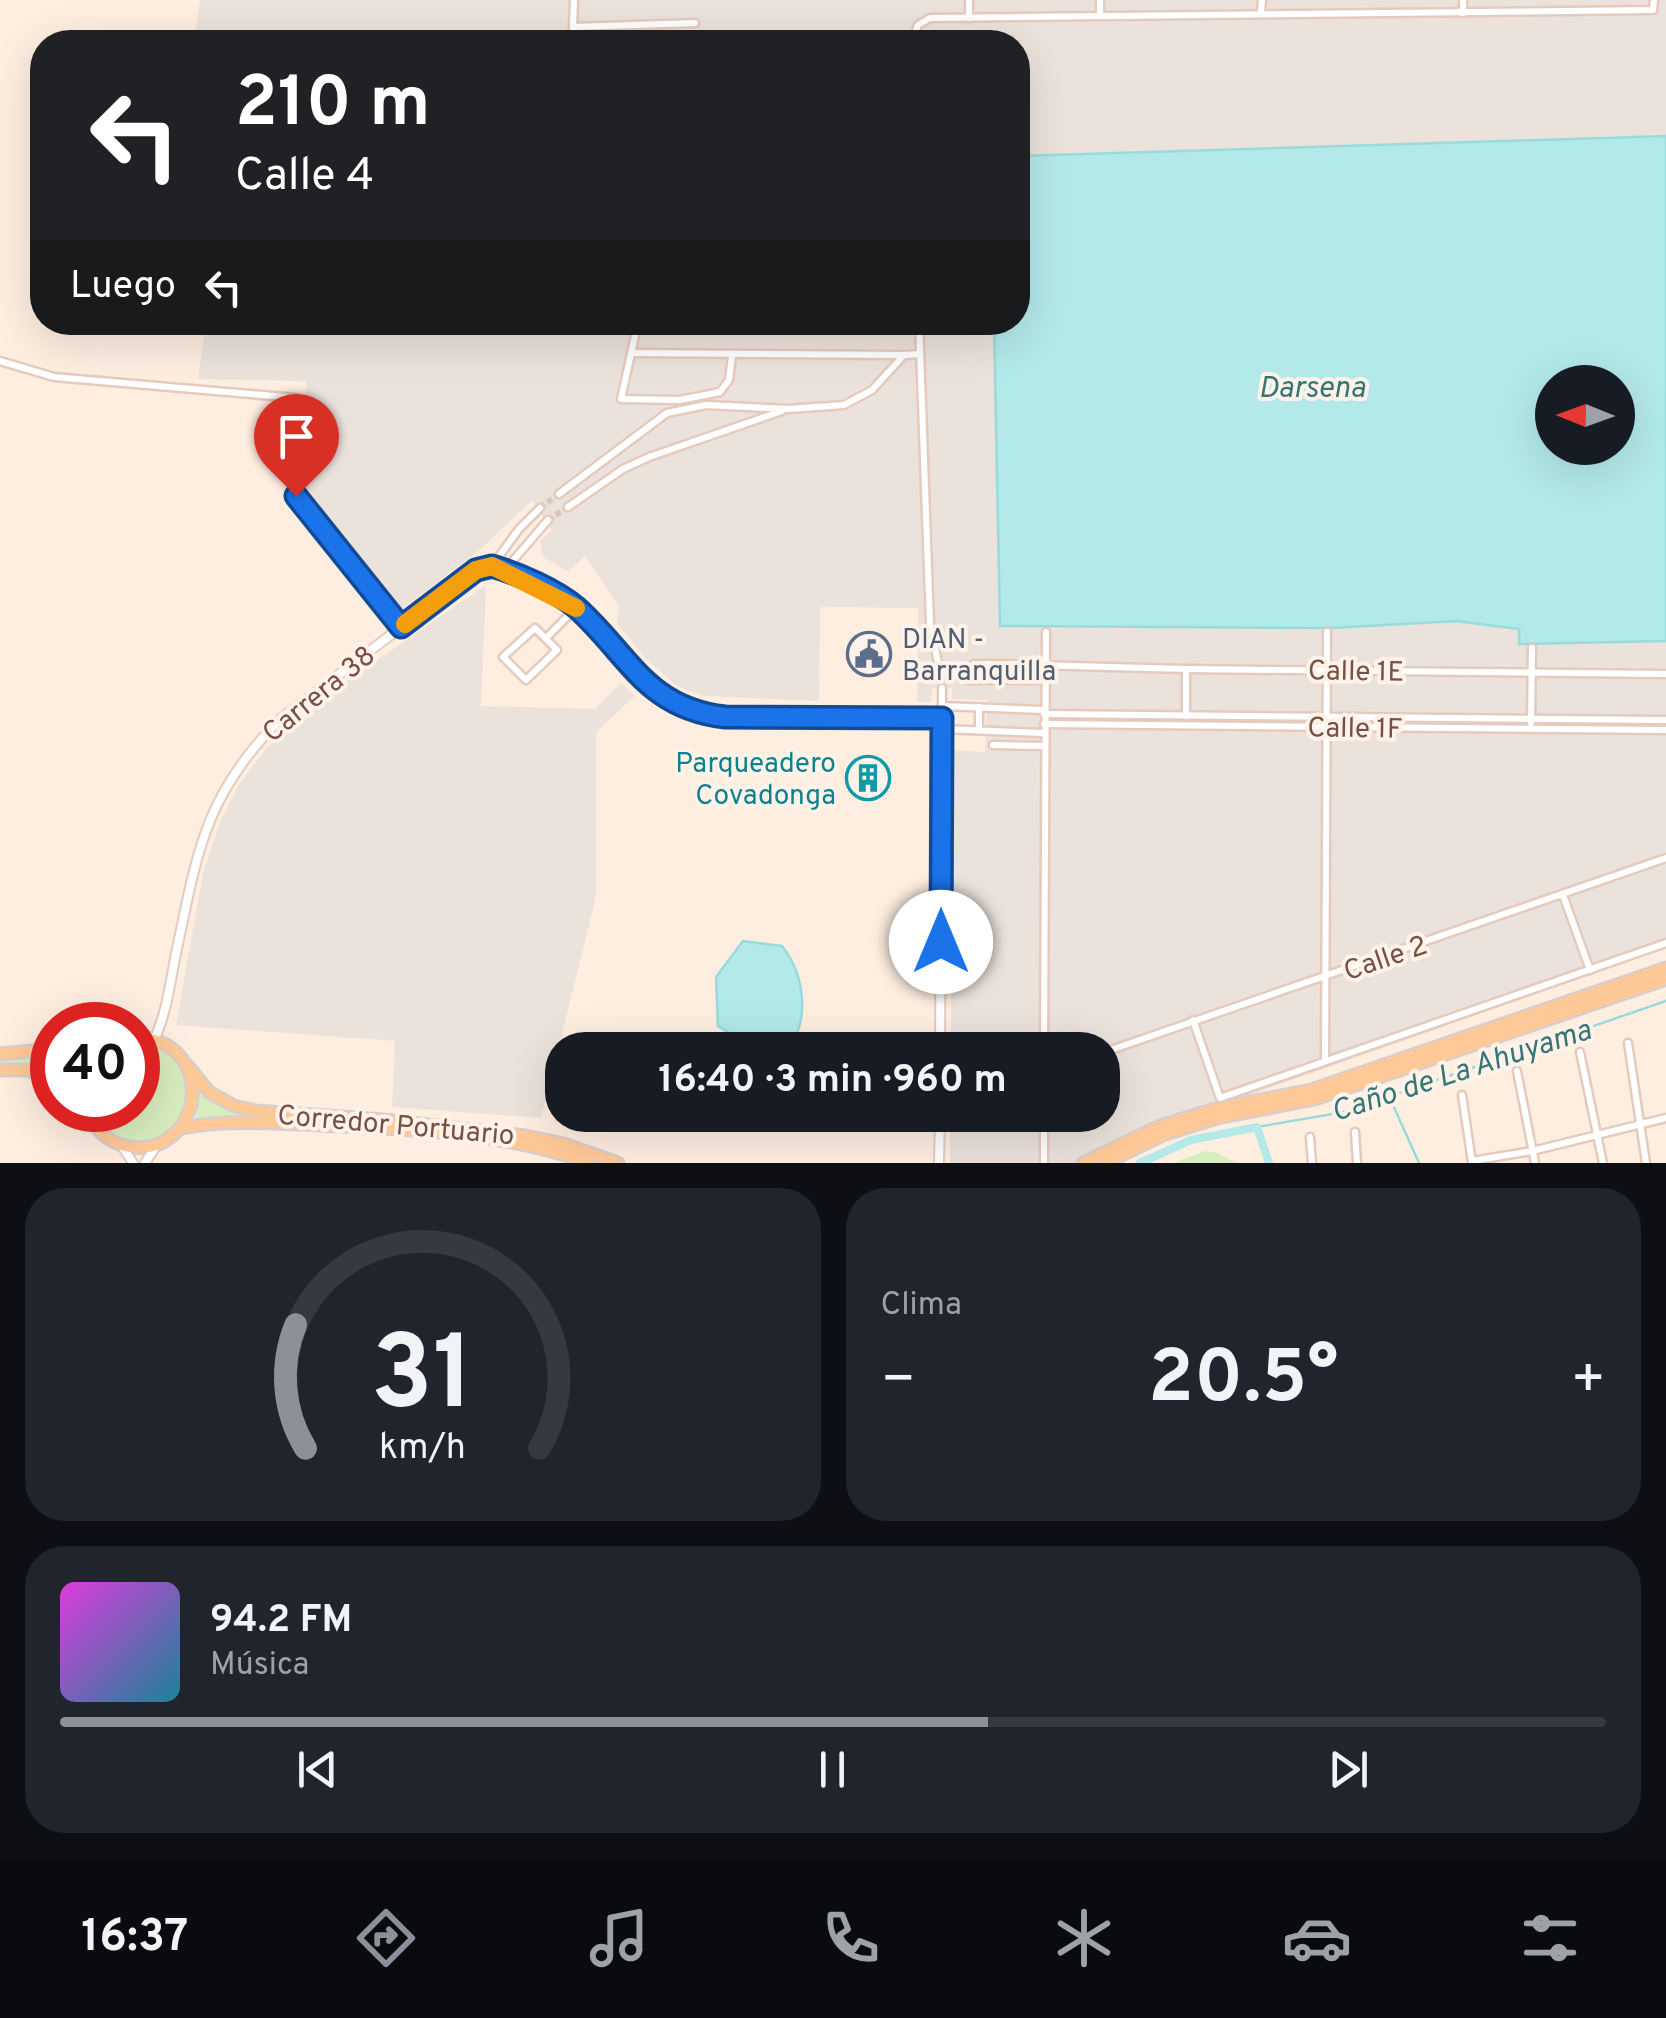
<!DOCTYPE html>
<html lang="es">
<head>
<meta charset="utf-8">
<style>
	body { margin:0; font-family:Overpass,sans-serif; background:#20242c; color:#f1f3f6; height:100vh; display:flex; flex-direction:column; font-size:38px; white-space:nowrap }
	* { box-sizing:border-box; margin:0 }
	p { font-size:32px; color:#9ea1a6 }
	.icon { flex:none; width:55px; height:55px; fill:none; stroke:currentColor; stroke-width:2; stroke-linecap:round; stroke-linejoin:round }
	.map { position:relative; height:1163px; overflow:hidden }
	.panel { display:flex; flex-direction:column; gap:25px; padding:25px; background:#0d0f14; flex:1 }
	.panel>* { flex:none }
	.top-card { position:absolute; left:30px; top:30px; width:1000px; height:305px; border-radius:40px; box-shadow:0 10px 40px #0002; background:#202124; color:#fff; overflow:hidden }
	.needle { width:65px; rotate:271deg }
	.buttons { position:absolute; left:1535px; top:365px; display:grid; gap:20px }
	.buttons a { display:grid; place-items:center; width:100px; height:100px; border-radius:50%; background:#171b24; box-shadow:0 10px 40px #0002; font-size:50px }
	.speed { position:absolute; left:30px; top:1002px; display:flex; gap:20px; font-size:50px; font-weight:700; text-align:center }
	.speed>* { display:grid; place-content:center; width:130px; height:130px; border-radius:50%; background:#171b24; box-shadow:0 10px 40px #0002; line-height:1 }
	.speed .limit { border:15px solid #d22; background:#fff; color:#111 }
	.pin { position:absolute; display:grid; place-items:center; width:85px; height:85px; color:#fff; margin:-102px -42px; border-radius:50% 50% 50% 0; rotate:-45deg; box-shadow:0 0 10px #0007 }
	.pin .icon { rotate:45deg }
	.me { position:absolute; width:110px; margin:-55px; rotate:0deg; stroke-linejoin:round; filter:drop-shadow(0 0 8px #0008) }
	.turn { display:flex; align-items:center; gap:35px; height:210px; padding:0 40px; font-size:45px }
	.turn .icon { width:130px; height:130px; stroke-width:2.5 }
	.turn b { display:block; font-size:70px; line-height:85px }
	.then { display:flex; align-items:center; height:95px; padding:0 40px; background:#0003; gap:20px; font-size:38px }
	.big { font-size:75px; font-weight:700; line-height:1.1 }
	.panel .widget { flex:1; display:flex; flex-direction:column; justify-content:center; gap:15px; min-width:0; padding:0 35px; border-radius:40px; background:#20242c }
	.panel .dial { align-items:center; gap:0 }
	.dial svg { height:260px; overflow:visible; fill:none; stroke:#363941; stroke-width:7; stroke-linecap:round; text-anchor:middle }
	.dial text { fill:#f1f3f6; stroke:none }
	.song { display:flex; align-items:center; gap:30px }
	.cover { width:120px; height:120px; border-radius:15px; background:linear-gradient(135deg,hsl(300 70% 55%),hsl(190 70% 35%)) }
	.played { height:10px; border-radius:5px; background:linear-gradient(90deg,#8c9099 60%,#363941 60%) }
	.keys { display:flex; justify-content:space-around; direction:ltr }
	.heat { display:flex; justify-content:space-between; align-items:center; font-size:55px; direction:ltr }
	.panel .tiles { flex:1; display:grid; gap:25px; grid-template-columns:1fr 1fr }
	.widget:last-child { grid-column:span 2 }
	.trip { position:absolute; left:545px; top:1032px; width:575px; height:100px; border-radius:40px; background:#171b24; box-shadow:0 10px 40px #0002; font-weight:700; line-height:100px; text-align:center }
	.dock { display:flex; height:160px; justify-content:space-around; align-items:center; background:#090b0e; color:#9ea1a6 }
	.dock .icon { width:70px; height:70px }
	.dock .selected { color:#8c9099 }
	.dock b { font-size:45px; color:#f1f3f6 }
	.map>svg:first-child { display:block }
	.industrial { fill:#ece2dc }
	.green { fill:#d8edbe }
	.water { fill:#b3e9e9; stroke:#99dbdc; stroke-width:2.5; fill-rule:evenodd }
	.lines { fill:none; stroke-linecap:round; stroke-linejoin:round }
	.stream { stroke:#99dbdc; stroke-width:2.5 }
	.canal { stroke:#b3e9e9; stroke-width:8 }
	.minor-tunnel { stroke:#dcc6b9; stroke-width:6; stroke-dasharray:6 3; stroke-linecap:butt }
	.minor-casing { stroke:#e5cbbe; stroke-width:11 }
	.tertiary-casing { stroke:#e5cbbe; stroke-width:12 }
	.primary-casing { stroke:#d9cecb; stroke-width:15 }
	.minor { stroke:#fff; stroke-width:6 }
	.tertiary { stroke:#fff; stroke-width:8 }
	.primary { stroke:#ffc997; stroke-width:10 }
	.route-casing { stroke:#114b97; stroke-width:25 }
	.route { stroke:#1a73e8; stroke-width:18 }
	.slow { stroke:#f59e0b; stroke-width:18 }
	.labels { text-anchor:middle; stroke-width:8; stroke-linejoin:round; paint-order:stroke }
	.service-label { font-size:28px; fill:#4e5e75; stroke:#fff3e9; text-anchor:start }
	.street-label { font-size:28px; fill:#775045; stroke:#fff3e9 }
	.culture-label { font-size:28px; fill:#0d838f; stroke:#fff3e9; text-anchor:end }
	.water-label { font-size:30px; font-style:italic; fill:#357677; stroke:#fff3e9 }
</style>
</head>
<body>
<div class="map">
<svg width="1666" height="1163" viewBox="0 0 1666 1163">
	<rect width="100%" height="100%" fill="#feeee0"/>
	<g class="industrial">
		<path d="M 200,0 L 1666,0 L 1666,136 L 1018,156 L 1018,42 L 194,42 Z"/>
		<path d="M 206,323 L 994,323 L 1000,626 L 1332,628 L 1456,621 L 1519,629 L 1520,644 L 1666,641 L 1666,948 L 1235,1100 L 1154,1123 L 1074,1163 L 950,1163 L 950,1115 L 1102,1115 L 1102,1050 L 951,1050 L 952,750 L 985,752 L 987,700 L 952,699 L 952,688 L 932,688 L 931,702 L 917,702 L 918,608 L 820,607 L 819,701 L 703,696 L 677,686 L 645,658 L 617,623 L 619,606 L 585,556 L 568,572 L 543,557 L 540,541 L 552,530 L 532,500 L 482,548 L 397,613 L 305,490 L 306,381 L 198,379 Z"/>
		<path d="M 486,585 L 481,706 L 595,709 L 621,683 L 635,696 L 596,732 L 596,896 L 541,1118 L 392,1107 L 395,1041 L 176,1025 L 203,873 L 221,820 L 238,786 L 266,749 L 301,713 Z"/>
	</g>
	<g class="green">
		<path d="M 138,1043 C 208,1048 199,1147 135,1142 C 114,1140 102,1127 92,1110 L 138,1110 Z"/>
		<path d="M 52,1053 L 52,1074 L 38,1069 L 0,1067 L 0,1059 Z"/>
		<path d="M 200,1089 L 226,1107 L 249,1114 L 249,1117 L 220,1117 L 195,1122 Z"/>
		<path d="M 1205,1151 L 1218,1153 L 1236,1163 L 1173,1163 Z"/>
	</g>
	<g class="water">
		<path d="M 1666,136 L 1666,641 L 1519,644 L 1519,629 L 1456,621 L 1332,628 L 1000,626 L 994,323 L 1018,322 L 1018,156 ZM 1552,382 L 1618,382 L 1618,448 L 1552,448 Z"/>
		<path d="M 743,941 L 782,946 C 805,975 810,1020 788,1050 L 758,1050 L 718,1026 L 716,977 Z"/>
	</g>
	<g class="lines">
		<g class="stream">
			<path d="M 1389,1096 L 1419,1163"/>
			<path d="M 1257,1127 L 1344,1112 L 1666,1001"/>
		</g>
		<path class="canal" d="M 1140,1163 L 1191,1140 L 1257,1127 L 1269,1163"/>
		<g class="minor-tunnel">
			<path d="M 540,508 L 559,494"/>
			<path d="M 548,520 L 568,507"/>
		</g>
		<defs>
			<g id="minor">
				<path d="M 969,0 L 969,18"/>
				<path d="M 1463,0 L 1463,13"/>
				<path d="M 1261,13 L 1262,0"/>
				<path d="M 1100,16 L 1100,0"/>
				<path d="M 573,27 L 574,0"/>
				<path d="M 573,42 L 573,27 L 695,23"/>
				<path d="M 912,42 L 918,25 L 930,18 L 1653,10 L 1654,0"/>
				<path d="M 638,322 L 621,399 L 680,400 L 720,392 L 729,380 L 732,356"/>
				<path d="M 919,322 L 930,624 L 941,677"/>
				<path d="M 632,353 L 904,355"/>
				<path d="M 0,361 L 54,377 L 296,398 L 291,479 L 296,495 L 401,627"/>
				<path d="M 559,494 L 667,413 L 706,405 L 788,409 L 844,405 L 872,390 L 904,355 L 920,354"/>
				<path d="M 568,507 L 623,469 L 649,457 L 782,411"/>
				<path d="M 492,566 L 519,529 L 540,508"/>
				<path d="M 505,570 L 548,520"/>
				<path d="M 535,628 L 557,650 L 526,680 L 503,657 Z"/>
				<path d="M 546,638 L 576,608"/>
				<path d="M 941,671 L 970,680 L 1044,680"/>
				<path d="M 970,680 L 970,670 L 974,664 L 1000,664 L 1186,669 L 1666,674"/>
				<path d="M 942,688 L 942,718"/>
				<path d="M 942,706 L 1044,710"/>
				<path d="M 1044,714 L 1666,720"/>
				<path d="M 1186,716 L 1186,669"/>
				<path d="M 1531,723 L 1532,648"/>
				<path d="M 1044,724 L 1666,730"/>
				<path d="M 942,729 L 1044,733"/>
				<path d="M 979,730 L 979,707"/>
				<path d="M 993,745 L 1044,746"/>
				<path d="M 1563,895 L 1590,970"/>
				<path d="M 1193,1020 L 1220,1098 L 1666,943"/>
				<path d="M 1628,1043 L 1646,1163"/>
				<path d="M 1044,1050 L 1046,632"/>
				<path d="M 1580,1052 L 1603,1163"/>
				<path d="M 1102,1053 L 1666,858"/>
				<path d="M 1325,1061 L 1327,632"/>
				<path d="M 1517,1071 L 1535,1163"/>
				<path d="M 1462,1095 L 1472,1162"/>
				<path d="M 1355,1132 L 1357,1163"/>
				<path d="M 1310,1137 L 1312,1163"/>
				<path d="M 1472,1161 L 1532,1151 L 1666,1118"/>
				<path d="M 1044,1163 L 1044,1115"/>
			</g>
			<g id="tertiary">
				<path d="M 154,1040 C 166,1015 170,985 175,958 C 197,856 202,799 278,721 L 476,570 L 492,566 L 505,570 L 570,603 L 657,693 L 692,711 L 725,717 L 942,718 L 940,1050"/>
				<path d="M 122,1146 L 133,1163"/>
				<path d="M 145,1163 L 156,1146"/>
				<path d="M 939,1163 L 940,1115"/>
			</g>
			<g id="primary">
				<path d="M 0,1054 L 52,1049"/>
				<path d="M 187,1065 L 209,1092 L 234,1106 L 256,1111 L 383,1120 L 526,1136 L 564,1144 L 618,1163"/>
				<path d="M 0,1070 L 28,1070 L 52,1079"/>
				<path d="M 86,1110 C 94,1128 106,1141 125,1146 C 199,1163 224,1045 138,1037"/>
				<path d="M 181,1128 C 227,1119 273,1123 320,1125 C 408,1129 506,1132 589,1163"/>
				<path d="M 1083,1163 L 1160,1126 L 1215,1109 L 1311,1090 L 1666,968"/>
				<path d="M 1105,1163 L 1165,1134 L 1217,1118 L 1315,1099 L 1666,979"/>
			</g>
		</defs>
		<use href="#minor" class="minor-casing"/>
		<use href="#tertiary" class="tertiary-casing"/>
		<use href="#primary" class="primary-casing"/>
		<use href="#minor" class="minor"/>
		<use href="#tertiary" class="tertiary"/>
		<use href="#primary" class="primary"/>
	</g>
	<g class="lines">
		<defs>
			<path id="route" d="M 296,496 L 401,627 L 476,570 L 492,566 C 519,574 556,590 577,608 C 629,655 646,708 725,717 L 942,718 L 941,942"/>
		</defs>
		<use href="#route" class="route-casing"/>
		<use href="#route" class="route"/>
		<path class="slow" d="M 405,624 L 476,570 L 492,566 L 576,608"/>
	</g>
	<defs>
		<symbol id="civic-ring" viewBox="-11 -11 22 22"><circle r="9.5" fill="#fff3e9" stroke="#5c6f8a" stroke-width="1.5"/><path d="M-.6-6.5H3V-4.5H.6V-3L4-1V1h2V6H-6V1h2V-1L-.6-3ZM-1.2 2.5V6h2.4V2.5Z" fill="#5c6f8a"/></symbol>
		<symbol id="building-ring" viewBox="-11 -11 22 22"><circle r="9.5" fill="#fff3e9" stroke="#0f9aa8" stroke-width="1.5"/><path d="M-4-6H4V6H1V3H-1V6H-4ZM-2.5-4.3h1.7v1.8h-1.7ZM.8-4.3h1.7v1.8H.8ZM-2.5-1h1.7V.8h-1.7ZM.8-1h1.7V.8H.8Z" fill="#0f9aa8"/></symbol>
	</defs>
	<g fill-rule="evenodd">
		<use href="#civic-ring" x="844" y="629" width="50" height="50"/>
		<use href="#building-ring" x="843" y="753" width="50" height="50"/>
	</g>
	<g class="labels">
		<g class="service-label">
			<text x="902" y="648">DIAN -<tspan x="902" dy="32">Barranquilla</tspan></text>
		</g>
		<g class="street-label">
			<text transform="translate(1356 670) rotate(1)" y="10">Calle 1E</text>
			<text transform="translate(318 693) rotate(-39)" y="10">Carrera 38</text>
			<text transform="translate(1355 727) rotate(1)" y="10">Calle 1F</text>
			<text transform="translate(1385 957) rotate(-19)" y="10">Calle 2</text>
			<text transform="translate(396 1124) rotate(5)" y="10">Corredor Portuario</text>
		</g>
		<g class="culture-label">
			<text x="836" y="772">Parqueadero<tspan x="836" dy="32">Covadonga</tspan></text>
		</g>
		<g class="water-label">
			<text x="1312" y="397">Darsena</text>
			<text transform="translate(1461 1070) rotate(-18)" y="10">Caño de La Ahuyama</text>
		</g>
	</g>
</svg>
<div class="buttons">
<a><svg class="needle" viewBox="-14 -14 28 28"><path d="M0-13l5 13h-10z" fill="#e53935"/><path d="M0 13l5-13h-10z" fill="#9ea1a6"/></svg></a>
</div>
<div class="speed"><div class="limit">40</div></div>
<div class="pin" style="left:296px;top:496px;background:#d93025"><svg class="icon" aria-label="arrive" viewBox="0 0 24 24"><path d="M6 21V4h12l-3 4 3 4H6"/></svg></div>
<svg class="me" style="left:941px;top:942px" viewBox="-20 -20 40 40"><circle r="19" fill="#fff"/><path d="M0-13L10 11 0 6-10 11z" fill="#1a73e8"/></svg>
<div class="trip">16:40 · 3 min · 960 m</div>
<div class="top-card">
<div class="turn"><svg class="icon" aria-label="left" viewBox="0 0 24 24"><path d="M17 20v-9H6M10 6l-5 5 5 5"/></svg><div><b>210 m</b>Calle 4</div></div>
<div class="then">Luego<svg class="icon" aria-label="left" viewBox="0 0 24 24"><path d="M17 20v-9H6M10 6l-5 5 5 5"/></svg></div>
</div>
</div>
<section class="panel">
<div class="tiles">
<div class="widget dial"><svg viewBox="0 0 100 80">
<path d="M14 69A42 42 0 1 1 86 69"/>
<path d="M14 69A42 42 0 0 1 11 31" stroke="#8c9099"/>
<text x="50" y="56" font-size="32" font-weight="700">31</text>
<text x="50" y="72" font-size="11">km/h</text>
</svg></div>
<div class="widget"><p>Clima</p>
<div class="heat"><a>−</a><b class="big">20.5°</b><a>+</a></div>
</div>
<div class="widget">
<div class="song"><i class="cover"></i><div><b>94.2 FM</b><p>Música</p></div></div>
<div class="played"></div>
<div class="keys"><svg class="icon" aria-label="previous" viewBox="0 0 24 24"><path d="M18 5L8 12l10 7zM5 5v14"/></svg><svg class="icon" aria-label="pause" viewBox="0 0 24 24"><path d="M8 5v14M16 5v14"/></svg><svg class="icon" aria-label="next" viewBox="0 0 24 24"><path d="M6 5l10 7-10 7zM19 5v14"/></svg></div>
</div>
</div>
</section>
<nav class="dock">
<b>16:37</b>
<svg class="icon selected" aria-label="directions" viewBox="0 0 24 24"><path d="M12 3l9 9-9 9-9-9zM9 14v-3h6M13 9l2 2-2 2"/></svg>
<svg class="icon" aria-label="music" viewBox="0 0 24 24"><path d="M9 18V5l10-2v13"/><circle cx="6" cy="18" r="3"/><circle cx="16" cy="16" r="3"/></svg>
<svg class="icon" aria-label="phone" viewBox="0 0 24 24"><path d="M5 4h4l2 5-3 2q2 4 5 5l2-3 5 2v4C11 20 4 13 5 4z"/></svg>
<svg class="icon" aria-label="climate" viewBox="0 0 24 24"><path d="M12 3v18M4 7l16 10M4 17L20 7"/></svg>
<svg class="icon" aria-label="car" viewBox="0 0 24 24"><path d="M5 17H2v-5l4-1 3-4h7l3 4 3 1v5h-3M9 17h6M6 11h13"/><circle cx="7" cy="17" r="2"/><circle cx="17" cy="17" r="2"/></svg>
<svg class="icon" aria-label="filters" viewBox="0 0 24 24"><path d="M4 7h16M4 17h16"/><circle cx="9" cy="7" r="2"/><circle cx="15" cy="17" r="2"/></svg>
</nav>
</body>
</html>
